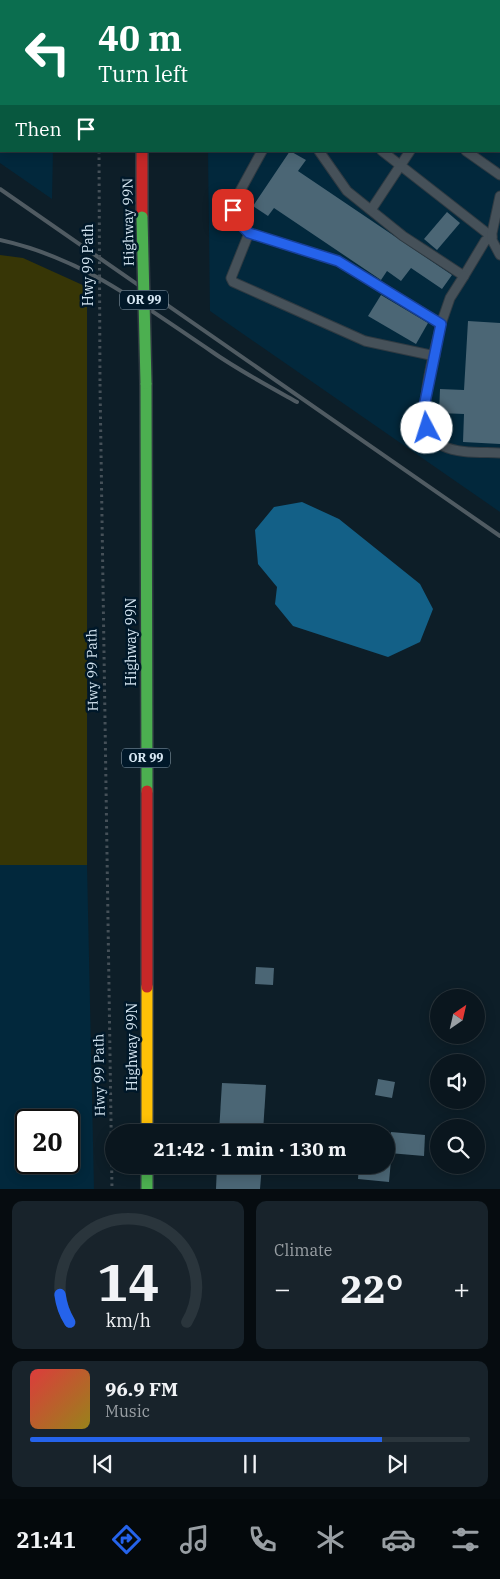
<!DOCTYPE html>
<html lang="en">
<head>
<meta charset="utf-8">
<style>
	body { margin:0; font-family:"IBM Plex Serif",serif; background:#18232b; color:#f1f3f6; height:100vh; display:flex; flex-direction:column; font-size:19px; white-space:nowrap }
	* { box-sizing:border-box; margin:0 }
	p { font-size:16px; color:#999fa4 }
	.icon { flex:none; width:28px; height:28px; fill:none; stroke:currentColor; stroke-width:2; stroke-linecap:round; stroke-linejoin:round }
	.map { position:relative; height:1189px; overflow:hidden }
	.details { display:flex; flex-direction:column; gap:12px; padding:12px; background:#060c10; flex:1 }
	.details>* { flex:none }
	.hud { position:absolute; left:0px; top:0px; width:500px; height:152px; box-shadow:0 2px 12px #0003,0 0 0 1px #2a353c; background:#0b6e4f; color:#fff; overflow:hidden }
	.needle { width:32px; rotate:34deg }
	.fabs { position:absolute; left:430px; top:989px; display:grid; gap:10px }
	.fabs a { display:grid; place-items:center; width:55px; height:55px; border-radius:50%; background:#0a161e; box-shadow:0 2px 12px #0003,0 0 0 1px #2a353c; font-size:25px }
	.speed { position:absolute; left:15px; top:1109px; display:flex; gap:10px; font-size:25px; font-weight:700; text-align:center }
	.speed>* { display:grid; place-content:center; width:65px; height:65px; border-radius:50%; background:#0a161e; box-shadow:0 2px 12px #0003,0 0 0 1px #2a353c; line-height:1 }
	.speed .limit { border:2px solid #111; border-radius:8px; background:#fff; color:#111 }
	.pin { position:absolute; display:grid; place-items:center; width:42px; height:42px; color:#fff; margin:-21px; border-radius:10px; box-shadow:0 2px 8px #0006 }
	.me { position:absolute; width:55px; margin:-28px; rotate:355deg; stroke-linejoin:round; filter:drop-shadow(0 0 4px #0008) }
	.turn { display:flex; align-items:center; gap:18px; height:105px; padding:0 15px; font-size:22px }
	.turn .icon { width:65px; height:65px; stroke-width:2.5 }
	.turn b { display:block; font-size:35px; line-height:42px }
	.then { display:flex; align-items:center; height:48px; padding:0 15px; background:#0003; gap:10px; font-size:19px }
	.big { font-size:38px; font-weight:700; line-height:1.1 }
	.details .tile { flex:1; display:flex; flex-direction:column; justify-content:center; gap:8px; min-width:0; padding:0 18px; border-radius:10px; background:#18232b }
	.details .dial { align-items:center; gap:0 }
	.dial svg { height:130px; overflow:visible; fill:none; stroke:#2a353c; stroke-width:7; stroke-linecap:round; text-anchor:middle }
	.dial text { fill:#f1f3f6; stroke:none }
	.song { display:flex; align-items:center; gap:15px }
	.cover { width:60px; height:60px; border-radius:8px; background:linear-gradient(135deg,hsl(0 70% 55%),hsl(50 70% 35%)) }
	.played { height:5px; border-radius:2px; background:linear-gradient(90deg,#2563eb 80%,#2a353c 80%) }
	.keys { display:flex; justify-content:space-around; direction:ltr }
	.heat { display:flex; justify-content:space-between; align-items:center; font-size:28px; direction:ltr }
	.details .tiles { flex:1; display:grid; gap:12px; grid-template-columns:1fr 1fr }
	.tile:last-child { grid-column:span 2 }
	.trip { position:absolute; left:105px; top:1124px; width:290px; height:50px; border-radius:25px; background:#0a161e; box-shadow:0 2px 12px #0003,0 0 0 1px #2a353c; font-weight:700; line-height:50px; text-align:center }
	.menu { display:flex; height:80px; justify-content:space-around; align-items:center; background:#04090c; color:#999fa4 }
	.menu .icon { width:35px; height:35px }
	.menu .active { color:#2563eb }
	.menu b { font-size:22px; color:#f1f3f6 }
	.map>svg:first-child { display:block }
	.built { fill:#02283c; fill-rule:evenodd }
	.green { fill:#373606 }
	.water { fill:#136087 }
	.building { fill:#4b6675 }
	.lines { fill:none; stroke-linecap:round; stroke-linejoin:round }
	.lane-casing { stroke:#2f3a42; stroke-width:11 }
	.fast-casing { stroke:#2f3a42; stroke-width:14 }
	.slow-casing { stroke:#2f3a42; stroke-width:14 }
	.jam-casing { stroke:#2f3a42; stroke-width:14 }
	.path { stroke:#455058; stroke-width:3; stroke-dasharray:2.5 4; stroke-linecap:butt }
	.lane { stroke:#465159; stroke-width:9 }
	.fast { stroke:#4caf50; stroke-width:11 }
	.slow { stroke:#ffc107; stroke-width:11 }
	.jam { stroke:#c62828; stroke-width:11 }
	.rail { stroke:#505b62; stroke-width:4 }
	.fast-bridge-casing { stroke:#2f3a42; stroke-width:14; stroke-linecap:butt }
	.path-bridge { stroke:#455058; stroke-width:3; stroke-dasharray:2.5 4; stroke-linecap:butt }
	.fast-bridge { stroke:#4caf50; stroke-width:11 }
	.route-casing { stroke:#184099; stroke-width:12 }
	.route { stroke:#2563eb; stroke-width:9 }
	.labels { text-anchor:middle; stroke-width:5; stroke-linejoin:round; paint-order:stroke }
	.shield { fill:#001829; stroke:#96a9b6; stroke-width:1 }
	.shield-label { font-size:12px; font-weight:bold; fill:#d6e7f3 }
	.street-label { font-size:14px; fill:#d6e7f3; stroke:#001829 }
</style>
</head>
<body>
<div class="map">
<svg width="500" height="1189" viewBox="0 0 500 1189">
	<rect width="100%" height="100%" fill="#0d1e28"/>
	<g class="built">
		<path d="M 0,0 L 55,0 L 1,1 L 1,151 L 53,151 L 52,199 L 0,163 Z"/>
		<path d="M 205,0 L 500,0 L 500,512 L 210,311 L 208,151 L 499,151 L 499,1 Z"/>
		<path d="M 0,865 L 87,865 L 94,1189 L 0,1189 ZM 26,1120 L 69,1120 L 69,1162 L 26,1162 Z"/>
	</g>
	<path class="green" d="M 0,255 L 23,258 L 87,287 L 87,865 L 0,865 Z"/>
	<path class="water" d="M 302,502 L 339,519 L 420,584 L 433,609 L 420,642 L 388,657 L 293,626 L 275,604 L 277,587 L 258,564 L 255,530 L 274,507 Z"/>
	<g class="building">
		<path d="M 290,151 L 306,160 L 298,171 L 452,275 L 442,289 L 411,268 L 401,281 L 387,271 L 381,280 L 274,208 L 268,216 L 253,206 Z"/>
		<path d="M 447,212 L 460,223 L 437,250 L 424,239 Z"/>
		<path d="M 381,295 L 428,323 L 416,344 L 368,316 Z"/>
		<path d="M 468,321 L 500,323 L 500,444 L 463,442 L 464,414 L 439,413 L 440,389 L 464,390 Z"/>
		<path d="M 256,967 L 274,968 L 273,985 L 255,984 Z"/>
		<path d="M 378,1079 L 395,1082 L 392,1098 L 375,1095 Z"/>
		<path d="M 222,1083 L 266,1085 L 263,1132 L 219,1132 Z"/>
		<path d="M 391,1132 L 425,1135 L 424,1156 L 389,1153 Z"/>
		<path d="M 386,1160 L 391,1160 L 389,1182 L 358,1179 L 359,1165 L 386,1165 Z"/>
		<path d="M 217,1165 L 262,1165 L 260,1189 L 216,1189 Z"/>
	</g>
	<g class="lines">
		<defs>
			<g id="lane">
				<path d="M 481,0 L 482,1"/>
				<path d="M 265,1 L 265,0"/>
				<path d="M 326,1 L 326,0"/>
				<path d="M 462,1 L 462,0"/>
				<path d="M 499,19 L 500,20"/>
				<path d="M 262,151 L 233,204 L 237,221 L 249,233 L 338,261 L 441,324 C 435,353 408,429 443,446 C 459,454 483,452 500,453"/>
				<path d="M 319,151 L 347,191 L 403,236 L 464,276 L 485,241 L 492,237 L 382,151"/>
				<path d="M 466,151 L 500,175"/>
				<path d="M 500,196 L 492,233 L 492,240 L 500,255"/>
				<path d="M 371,210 L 410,151"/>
				<path d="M 249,233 L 231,278 L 233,282 L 365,341 L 435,356"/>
				<path d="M 441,324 L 450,298 L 464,276"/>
			</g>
			<g id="fast">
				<path d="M 141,0 L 141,1"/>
				<path d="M 146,383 L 147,791"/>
				<path d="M 147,1165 L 147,1189"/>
			</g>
			<path id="slow" d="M 147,987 L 147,1132"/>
			<g id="jam">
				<path d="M 142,151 L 142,217"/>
				<path d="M 147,791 L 147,987"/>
			</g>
		</defs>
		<use href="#lane" class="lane-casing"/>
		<use href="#fast" class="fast-casing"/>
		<use href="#slow" class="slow-casing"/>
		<use href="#jam" class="jam-casing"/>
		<g class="path">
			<path d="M 98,0 L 98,1"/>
			<path d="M 100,384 L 112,1189"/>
		</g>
		<use href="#lane" class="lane"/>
		<use href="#fast" class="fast"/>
		<use href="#slow" class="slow"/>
		<use href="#jam" class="jam"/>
		<g class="rail">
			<path d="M 0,189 L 500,536"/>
			<path d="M 0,240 C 83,258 142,305 211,351 C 238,370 268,386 297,402"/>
		</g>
		<defs>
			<path id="fast-bridge" d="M 142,217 L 146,383"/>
		</defs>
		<use href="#fast-bridge" class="fast-bridge-casing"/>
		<path class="path-bridge" d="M 99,151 L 100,384"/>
		<use href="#fast-bridge" class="fast-bridge"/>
	</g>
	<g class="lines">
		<defs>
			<path id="route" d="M 233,210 L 237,221 L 249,233 L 338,261 L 441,324 L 424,407 L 427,428"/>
		</defs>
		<use href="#route" class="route-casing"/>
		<use href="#route" class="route"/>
	</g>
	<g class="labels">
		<g class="shield">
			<rect x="120" y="290.5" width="48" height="19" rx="4"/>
			<rect x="122" y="748.5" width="48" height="19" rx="4"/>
		</g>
		<g class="shield-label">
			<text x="144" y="304">OR 99</text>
			<text x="146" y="762">OR 99</text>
		</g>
		<g class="street-label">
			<text transform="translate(128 222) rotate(-91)" y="5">Highway 99N</text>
			<text transform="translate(88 265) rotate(-90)" y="5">Hwy 99 Path</text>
			<text transform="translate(131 642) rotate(-90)" y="5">Highway 99N</text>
			<text transform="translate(92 670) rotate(-91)" y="5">Hwy 99 Path</text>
			<text transform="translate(132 1047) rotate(-90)" y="5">Highway 99N</text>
			<text transform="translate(99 1075) rotate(-91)" y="5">Hwy 99 Path</text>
		</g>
	</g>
</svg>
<div class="fabs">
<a><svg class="needle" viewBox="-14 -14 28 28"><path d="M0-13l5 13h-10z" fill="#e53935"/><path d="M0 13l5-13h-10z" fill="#999fa4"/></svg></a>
<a><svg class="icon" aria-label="sound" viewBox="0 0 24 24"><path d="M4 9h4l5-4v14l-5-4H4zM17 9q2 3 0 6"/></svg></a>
<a><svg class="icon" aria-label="search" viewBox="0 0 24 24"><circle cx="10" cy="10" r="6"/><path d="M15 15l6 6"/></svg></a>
</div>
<div class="speed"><div class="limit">20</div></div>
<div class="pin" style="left:233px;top:210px;background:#d93025"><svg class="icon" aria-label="arrive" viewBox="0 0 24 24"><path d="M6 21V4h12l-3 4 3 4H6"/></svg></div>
<svg class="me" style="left:427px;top:428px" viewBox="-20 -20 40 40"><circle r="19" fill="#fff"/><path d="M0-13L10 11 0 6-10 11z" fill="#2563eb"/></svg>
<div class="trip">21:42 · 1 min · 130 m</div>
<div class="hud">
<div class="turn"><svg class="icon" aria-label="left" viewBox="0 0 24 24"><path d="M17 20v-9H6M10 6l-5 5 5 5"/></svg><div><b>40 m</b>Turn left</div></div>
<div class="then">Then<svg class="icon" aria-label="arrive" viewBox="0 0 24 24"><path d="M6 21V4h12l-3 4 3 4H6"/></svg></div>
</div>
</div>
<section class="details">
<div class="tiles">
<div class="tile dial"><svg viewBox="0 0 100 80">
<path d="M14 69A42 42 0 1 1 86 69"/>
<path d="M14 69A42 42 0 0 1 8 52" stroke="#2563eb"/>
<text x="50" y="56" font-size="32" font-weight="700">14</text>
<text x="50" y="72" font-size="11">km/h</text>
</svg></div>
<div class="tile"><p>Climate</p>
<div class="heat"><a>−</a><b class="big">22°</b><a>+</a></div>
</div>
<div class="tile">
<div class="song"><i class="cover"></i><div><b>96.9 FM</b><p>Music</p></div></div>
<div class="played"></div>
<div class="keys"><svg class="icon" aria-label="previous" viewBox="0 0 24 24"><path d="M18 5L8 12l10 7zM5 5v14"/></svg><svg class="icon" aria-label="pause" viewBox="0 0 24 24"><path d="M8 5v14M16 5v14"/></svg><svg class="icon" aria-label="next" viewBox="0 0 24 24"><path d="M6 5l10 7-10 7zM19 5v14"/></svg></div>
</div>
</div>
</section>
<nav class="menu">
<b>21:41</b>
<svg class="icon active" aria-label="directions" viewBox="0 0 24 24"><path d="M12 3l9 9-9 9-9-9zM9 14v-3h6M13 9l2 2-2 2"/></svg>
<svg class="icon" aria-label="music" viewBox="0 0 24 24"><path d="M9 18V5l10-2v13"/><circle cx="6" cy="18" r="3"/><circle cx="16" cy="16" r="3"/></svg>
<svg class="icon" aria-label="phone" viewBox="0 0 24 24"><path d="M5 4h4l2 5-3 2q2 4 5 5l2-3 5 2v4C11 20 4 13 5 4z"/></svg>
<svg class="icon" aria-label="climate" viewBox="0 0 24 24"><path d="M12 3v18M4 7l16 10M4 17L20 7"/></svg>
<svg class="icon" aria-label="car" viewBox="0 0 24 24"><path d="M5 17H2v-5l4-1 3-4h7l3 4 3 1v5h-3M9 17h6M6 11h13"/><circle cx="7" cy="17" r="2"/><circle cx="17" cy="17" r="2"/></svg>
<svg class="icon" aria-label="filters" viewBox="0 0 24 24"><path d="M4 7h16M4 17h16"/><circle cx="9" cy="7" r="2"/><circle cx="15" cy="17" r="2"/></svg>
</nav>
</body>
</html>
